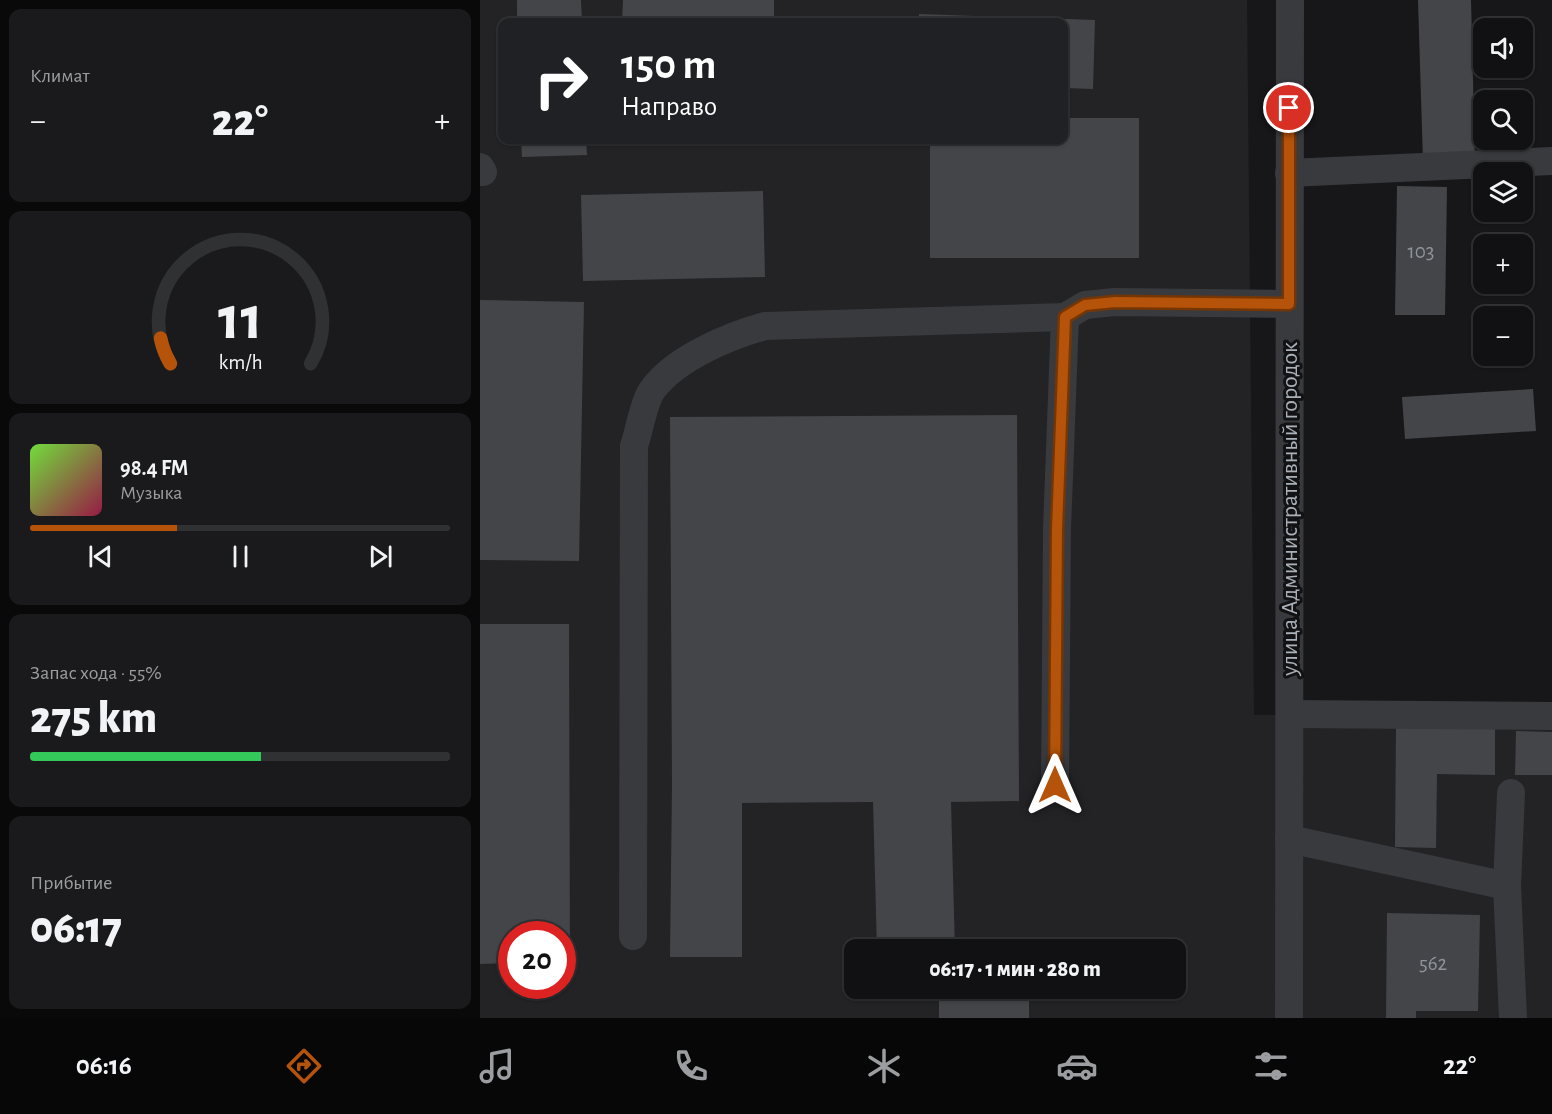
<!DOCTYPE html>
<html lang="ru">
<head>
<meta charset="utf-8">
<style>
	body { margin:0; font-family:"Alegreya Sans",sans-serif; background:#1a1a1c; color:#f1f3f6; height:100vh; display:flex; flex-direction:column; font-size:22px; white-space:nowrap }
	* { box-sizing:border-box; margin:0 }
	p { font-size:20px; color:#9c9da0 }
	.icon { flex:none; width:33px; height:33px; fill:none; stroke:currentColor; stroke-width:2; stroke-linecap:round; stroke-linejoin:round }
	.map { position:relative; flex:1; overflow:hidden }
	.side { display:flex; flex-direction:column; gap:9px; padding:9px; background:#09090a; width:480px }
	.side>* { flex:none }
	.banner { position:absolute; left:18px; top:18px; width:570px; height:126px; border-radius:12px; box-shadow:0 2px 4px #0004,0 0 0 2px #303133; background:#202124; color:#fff; overflow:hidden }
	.controls { position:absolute; left:993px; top:18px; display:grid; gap:12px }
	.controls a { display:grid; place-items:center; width:60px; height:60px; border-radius:12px; background:#111113; box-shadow:0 2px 4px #0004,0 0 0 2px #303133; font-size:30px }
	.speed { position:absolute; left:18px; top:921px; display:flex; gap:12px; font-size:30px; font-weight:700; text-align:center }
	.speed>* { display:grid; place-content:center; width:78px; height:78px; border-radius:50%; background:#111113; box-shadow:0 2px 4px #0004,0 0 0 2px #303133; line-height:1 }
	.speed .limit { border:9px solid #d22; background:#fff; color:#111 }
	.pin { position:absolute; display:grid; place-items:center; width:51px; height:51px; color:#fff; margin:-26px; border:3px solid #fff; border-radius:50%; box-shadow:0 2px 6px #0007 }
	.me { position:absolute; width:66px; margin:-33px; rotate:0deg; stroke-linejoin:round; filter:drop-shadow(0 0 4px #0008) }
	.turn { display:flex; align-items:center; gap:21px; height:126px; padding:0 24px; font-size:27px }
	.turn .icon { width:78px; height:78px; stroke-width:2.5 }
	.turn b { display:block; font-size:42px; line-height:51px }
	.big { font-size:45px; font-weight:800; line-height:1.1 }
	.side .widget { flex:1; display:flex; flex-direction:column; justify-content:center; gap:9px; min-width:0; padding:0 21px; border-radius:12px; background:#1a1a1c }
	.side .dial { align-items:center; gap:0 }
	.dial svg { height:156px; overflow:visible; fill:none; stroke:#303133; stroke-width:7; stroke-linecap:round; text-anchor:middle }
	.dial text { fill:#f1f3f6; stroke:none }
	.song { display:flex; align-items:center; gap:18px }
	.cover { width:72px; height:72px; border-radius:9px; background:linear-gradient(135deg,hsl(100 70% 55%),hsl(340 70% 35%)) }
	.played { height:6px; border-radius:3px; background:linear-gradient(90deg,#b45309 35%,#303133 35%) }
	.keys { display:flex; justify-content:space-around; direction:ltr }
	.heat { display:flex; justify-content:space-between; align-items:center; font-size:33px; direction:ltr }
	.charge { height:9px; border-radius:4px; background:linear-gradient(90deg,#34c759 55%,#303133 0) }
	.trip { position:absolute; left:364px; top:939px; width:342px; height:60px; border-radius:12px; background:#111113; box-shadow:0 2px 4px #0004,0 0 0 2px #303133; font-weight:800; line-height:60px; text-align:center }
	.tab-bar { display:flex; height:96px; justify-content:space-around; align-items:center; background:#070708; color:#9c9da0 }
	.tab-bar .icon { width:42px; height:42px }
	.tab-bar .selected { color:#b45309 }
	.tab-bar b { font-size:27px; color:#f1f3f6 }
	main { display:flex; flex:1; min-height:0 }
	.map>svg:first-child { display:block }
	.built { fill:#232326; fill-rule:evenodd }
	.building { fill:#434549 }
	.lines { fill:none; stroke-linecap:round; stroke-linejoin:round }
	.minor { stroke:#383a3e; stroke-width:28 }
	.route-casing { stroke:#753606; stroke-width:15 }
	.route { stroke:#b45309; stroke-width:10 }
	.labels { text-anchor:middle; stroke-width:6; stroke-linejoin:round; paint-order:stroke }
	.number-label { font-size:21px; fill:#90959c }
	.street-label { font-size:24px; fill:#a9b0b8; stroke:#121214 }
</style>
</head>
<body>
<main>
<section class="side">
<div class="widget"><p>Климат</p>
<div class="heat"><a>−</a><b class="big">22°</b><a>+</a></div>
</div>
<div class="widget dial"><svg viewBox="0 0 100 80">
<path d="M14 69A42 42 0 1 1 86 69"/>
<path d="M14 69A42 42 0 0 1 9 56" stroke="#b45309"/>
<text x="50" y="56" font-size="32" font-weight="700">11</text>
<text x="50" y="72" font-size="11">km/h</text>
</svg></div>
<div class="widget">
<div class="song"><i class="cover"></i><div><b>98.4 FM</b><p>Музыка</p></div></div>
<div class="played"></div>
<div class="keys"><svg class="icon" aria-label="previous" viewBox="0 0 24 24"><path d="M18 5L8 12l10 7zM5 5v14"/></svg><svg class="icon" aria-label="pause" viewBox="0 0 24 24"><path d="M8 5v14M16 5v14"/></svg><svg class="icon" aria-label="next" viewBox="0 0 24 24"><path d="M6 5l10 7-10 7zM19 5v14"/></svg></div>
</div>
<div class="widget"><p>Запас хода · 55%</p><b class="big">275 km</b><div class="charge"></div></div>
<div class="widget"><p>Прибытие</p><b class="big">06:17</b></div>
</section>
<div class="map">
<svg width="1072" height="1018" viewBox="0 0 1072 1018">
	<rect width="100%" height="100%" fill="#171719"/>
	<path class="built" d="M 0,0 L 767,0 L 774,715 L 1072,715 L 1072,1018 L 0,1018 ZM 22,22 L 584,22 L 584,140 L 22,140 ZM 32,934 L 82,934 L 82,986 L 32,986 ZM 375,950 L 696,950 L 696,988 L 375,988 Z"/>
	<g class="building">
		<path d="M 37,0 L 101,0 L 102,22 L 37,22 Z"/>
		<path d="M 143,0 L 294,0 L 294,22 L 142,22 Z"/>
		<path d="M 938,0 L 991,0 L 995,161 L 943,162 Z"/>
		<path d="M 439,14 L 615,20 L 613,89 L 584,88 L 584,22 L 439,22 Z"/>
		<path d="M 584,118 L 659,118 L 659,258 L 450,258 L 450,140 L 584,140 Z"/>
		<path d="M 41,140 L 106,140 L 107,155 L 42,157 Z"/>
		<path d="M 917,186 L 967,187 L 965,315 L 915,315 Z"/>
		<path d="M 283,191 L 285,277 L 103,281 L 101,195 Z"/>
		<path d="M 0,300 L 104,302 L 99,561 L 0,560 Z"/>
		<path d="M 1053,389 L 1056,431 L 925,439 L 922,397 Z"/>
		<path d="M 537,415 L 539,801 L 471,802 L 475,950 L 397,950 L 393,802 L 262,803 L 262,957 L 190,957 L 192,785 L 190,417 Z"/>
		<path d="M 0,624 L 89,624 L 90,963 L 82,963 L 82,934 L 32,934 L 32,963 L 0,964 Z"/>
		<path d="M 916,726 L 1015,728 L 1015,775 L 957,774 L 956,848 L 915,847 Z"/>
		<path d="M 1036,731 L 1072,732 L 1072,775 L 1035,775 Z"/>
		<path d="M 907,913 L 1000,915 L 998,1011 L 936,1011 L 936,1018 L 906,1018 Z"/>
		<rect x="459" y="988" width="90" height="30"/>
	</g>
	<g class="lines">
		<g class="minor">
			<path d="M 0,167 L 3,172"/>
			<path d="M 809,173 L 1072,161"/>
			<path d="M 810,714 L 1072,716"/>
			<path d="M 575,785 L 577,529 L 585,317 L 605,305 L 635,302 L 809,304"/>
			<path d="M 1031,793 L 1027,886 L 1033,1018"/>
			<path d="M 809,839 L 1027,886"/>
			<path d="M 153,936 L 154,446 C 159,432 164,400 173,389 C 196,358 249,336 285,326 L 585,317"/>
			<path d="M 809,1018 L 810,0"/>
		</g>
	</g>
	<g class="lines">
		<defs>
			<path id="route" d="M 575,785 L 577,529 L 585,317 L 605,305 L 635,302 L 809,304 L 809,108"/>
		</defs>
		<use href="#route" class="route-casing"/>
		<use href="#route" class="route"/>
	</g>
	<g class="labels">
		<g class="number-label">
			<text x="941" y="258">103</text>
			<text x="953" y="970">562</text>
		</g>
		<g class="street-label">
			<text transform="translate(809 509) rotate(-90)" y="8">улица Административный городок</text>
		</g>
	</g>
</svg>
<div class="controls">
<a><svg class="icon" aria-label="sound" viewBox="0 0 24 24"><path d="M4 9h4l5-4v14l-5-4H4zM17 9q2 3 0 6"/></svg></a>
<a><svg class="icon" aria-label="search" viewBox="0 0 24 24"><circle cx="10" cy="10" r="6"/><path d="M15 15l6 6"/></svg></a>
<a><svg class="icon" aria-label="layers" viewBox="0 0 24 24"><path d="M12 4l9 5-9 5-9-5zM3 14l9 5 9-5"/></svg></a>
<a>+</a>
<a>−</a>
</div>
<div class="speed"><div class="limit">20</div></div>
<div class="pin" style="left:809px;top:108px;background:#d93025"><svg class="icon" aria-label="arrive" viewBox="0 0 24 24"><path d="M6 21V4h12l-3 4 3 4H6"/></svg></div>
<svg class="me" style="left:575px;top:785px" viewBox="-20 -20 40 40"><path d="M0-17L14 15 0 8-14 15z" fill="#b45309" stroke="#fff" stroke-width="4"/></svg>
<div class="trip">06:17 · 1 мин · 280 m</div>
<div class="banner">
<div class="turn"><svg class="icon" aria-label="right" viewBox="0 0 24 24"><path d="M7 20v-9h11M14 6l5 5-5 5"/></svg><div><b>150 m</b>Направо</div></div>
</div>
</div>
</main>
<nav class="tab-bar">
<b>06:16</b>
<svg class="icon selected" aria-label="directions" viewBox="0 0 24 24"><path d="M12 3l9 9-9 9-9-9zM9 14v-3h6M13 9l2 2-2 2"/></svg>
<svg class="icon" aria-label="music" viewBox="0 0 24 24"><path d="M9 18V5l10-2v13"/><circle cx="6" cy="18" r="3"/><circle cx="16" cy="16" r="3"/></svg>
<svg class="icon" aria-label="phone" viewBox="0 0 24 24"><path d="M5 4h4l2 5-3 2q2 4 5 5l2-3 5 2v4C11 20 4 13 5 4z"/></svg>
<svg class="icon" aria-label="climate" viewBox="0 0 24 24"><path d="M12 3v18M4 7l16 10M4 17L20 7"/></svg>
<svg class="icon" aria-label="car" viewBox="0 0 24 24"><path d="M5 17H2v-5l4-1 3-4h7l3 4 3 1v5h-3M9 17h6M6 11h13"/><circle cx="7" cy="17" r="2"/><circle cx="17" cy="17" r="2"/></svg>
<svg class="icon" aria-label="filters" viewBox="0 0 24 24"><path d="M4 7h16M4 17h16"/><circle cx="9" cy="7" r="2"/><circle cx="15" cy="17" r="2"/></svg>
<b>22°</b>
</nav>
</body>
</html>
